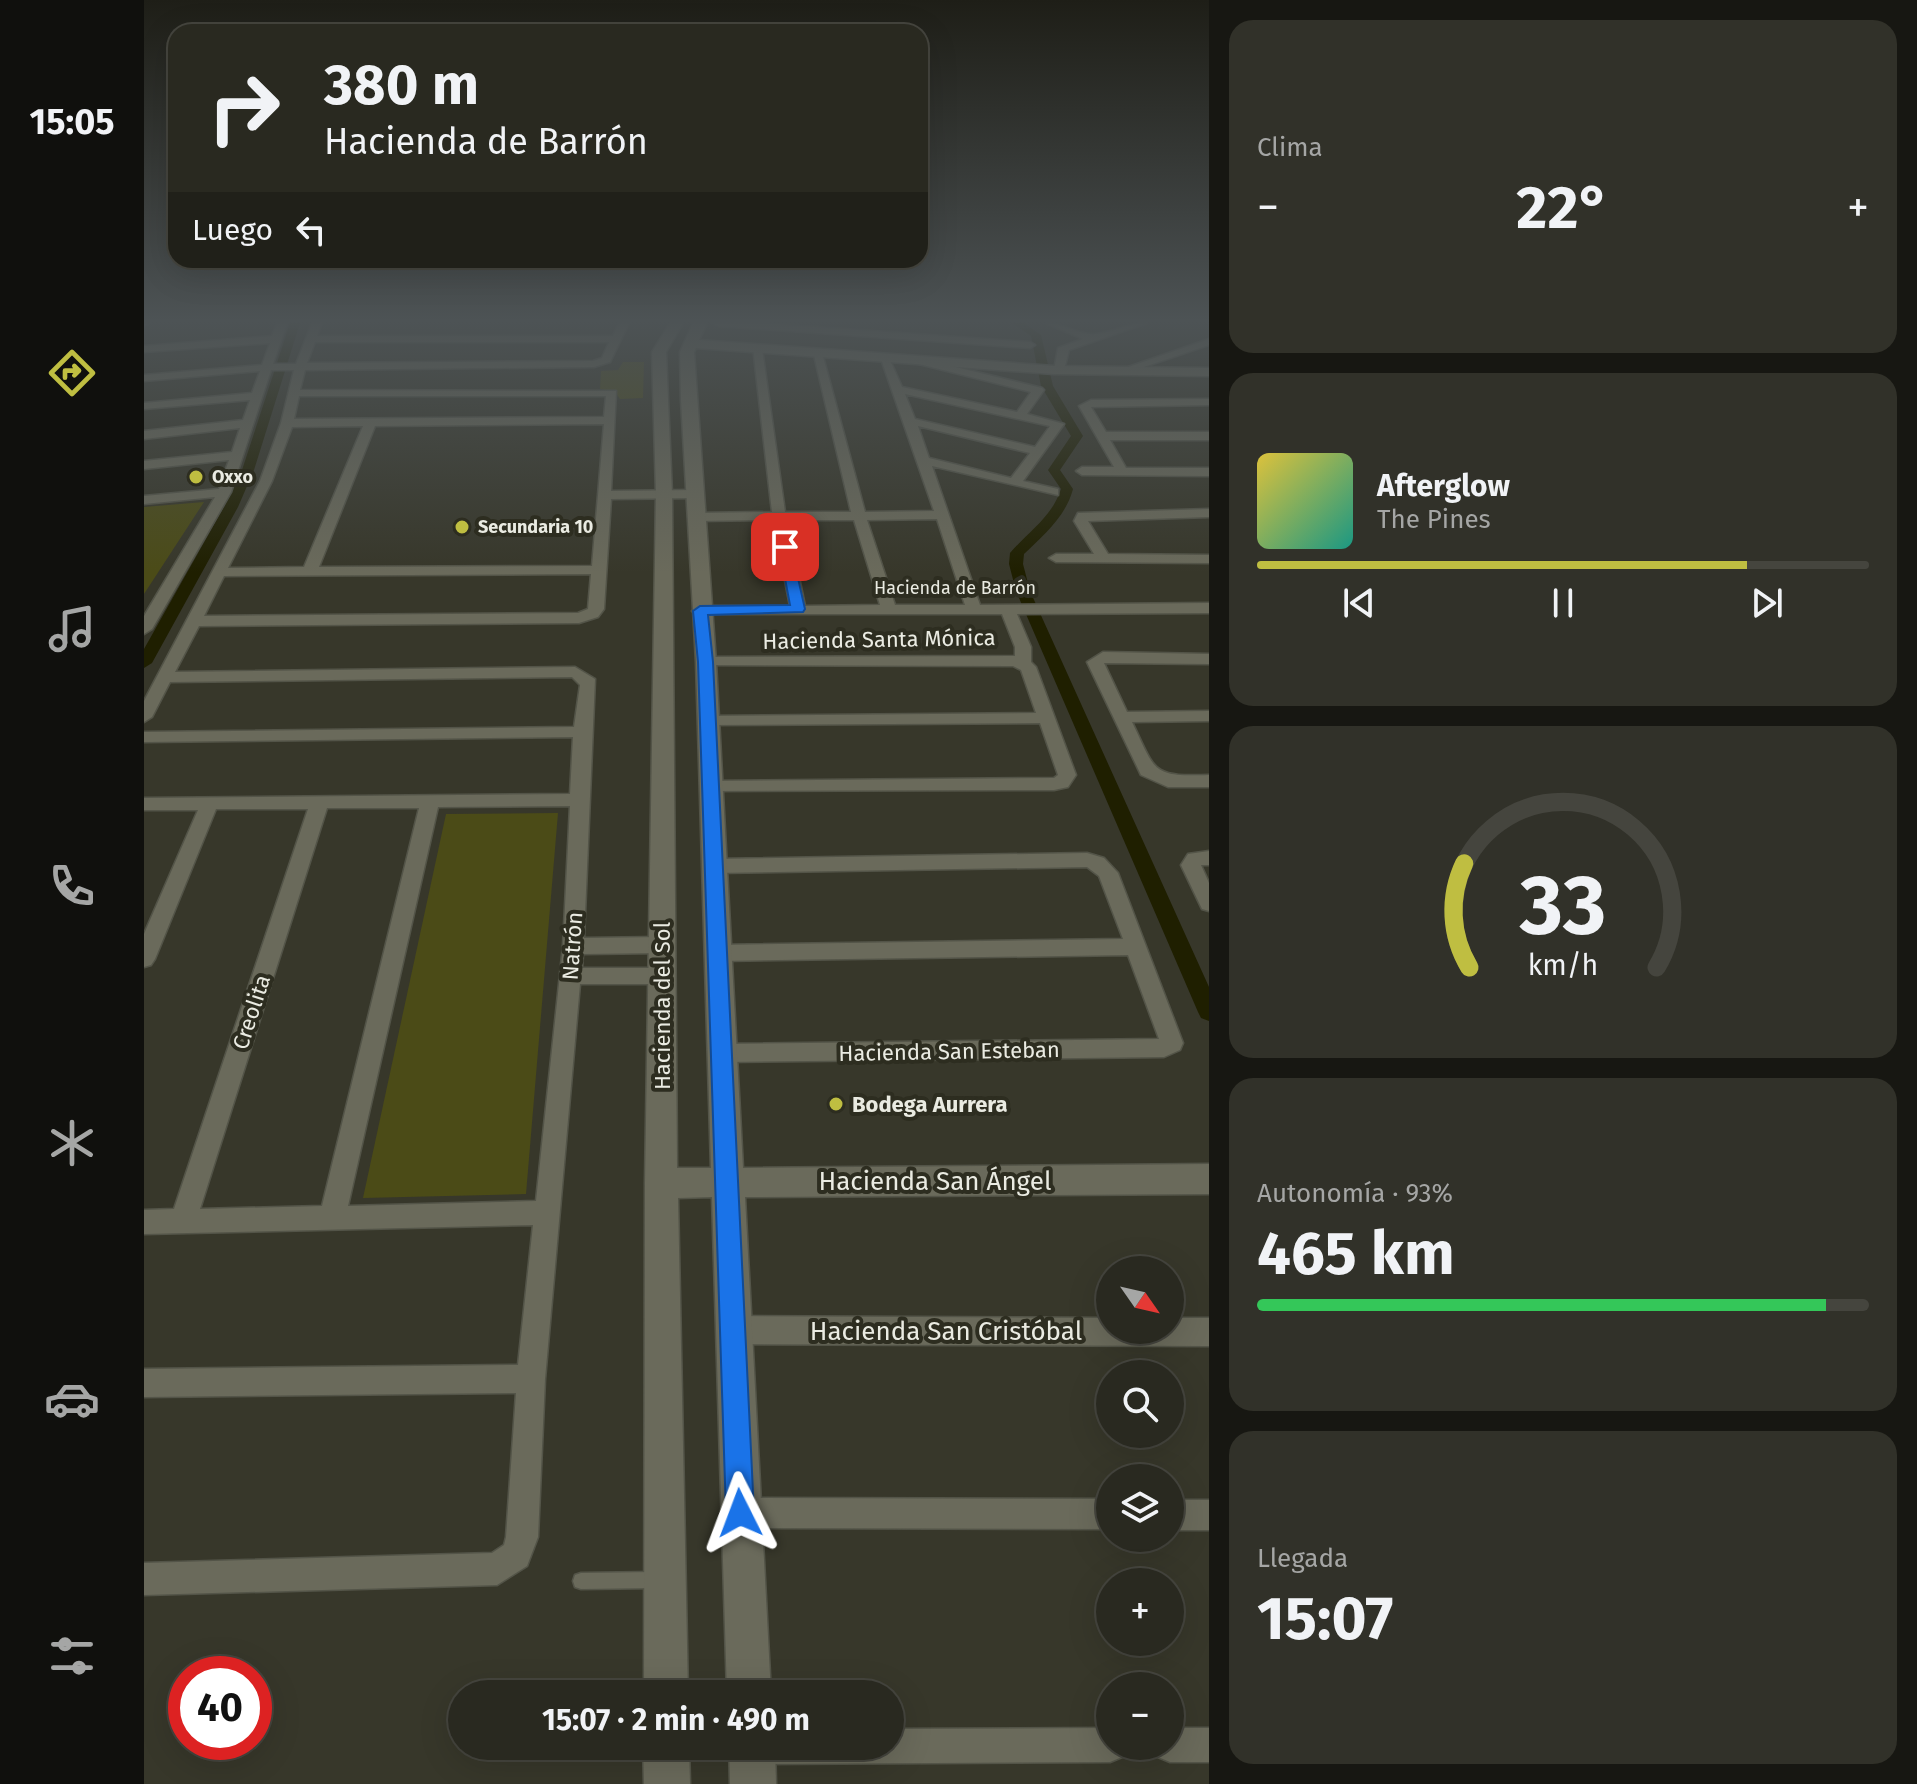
<!DOCTYPE html>
<html lang="es">
<head>
<meta charset="utf-8">
<style>
	body { margin:0; font-family:"Fira Sans",sans-serif; background:#313129; color:#f1f3f6; height:100vh; display:flex; flex-direction:column; font-size:30px; white-space:nowrap }
	* { box-sizing:border-box; margin:0 }
	p { font-size:26px; color:#a5a6a5 }
	.icon { flex:none; width:44px; height:44px; fill:none; stroke:currentColor; stroke-width:2; stroke-linecap:round; stroke-linejoin:round }
	.map { position:relative; flex:1; overflow:hidden }
	.side { display:flex; flex-direction:column; gap:20px; padding:20px; background:#171712; width:708px }
	.side>* { flex:none }
	.top-card { position:absolute; left:24px; top:24px; width:760px; height:244px; border-radius:24px; box-shadow:0 8px 32px #0002,0 0 0 2px #45453e; background:#292920; color:#f1f3f6; overflow:hidden }
	.needle { width:52px; rotate:124deg }
	.tools { position:absolute; left:952px; top:1256px; display:grid; gap:16px }
	.tools a { display:grid; place-items:center; width:88px; height:88px; border-radius:50%; background:#292920; box-shadow:0 8px 32px #0002,0 0 0 2px #45453e; font-size:40px }
	.speed { position:absolute; left:24px; top:1656px; display:flex; gap:16px; font-size:40px; font-weight:700; text-align:center }
	.speed>* { display:grid; place-content:center; width:104px; height:104px; border-radius:50%; background:#292920; box-shadow:0 8px 32px #0002,0 0 0 2px #45453e; line-height:1 }
	.speed .limit { border:12px solid #d22; background:#fff; color:#111 }
	.pin { position:absolute; display:grid; place-items:center; width:68px; height:68px; color:#fff; margin:-34px; border-radius:16px; box-shadow:0 4px 12px #0006 }
	.me { position:absolute; width:88px; margin:-44px; rotate:357deg; stroke-linejoin:round; filter:drop-shadow(0 0 6px #0008) }
	.turn { display:flex; align-items:center; gap:28px; height:168px; padding:0 24px; font-size:36px }
	.turn .icon { width:104px; height:104px; stroke-width:2.5 }
	.turn b { display:block; font-size:56px; line-height:68px }
	.then { display:flex; align-items:center; height:76px; padding:0 24px; background:#0003; gap:16px; font-size:30px }
	.big { font-size:60px; font-weight:700; line-height:1.1 }
	.side .card { flex:1; display:flex; flex-direction:column; justify-content:center; gap:12px; min-width:0; padding:0 28px; border-radius:24px; background:#313129 }
	.side .dial { align-items:center; gap:0 }
	.dial svg { height:208px; overflow:visible; fill:none; stroke:#45453e; stroke-width:7; stroke-linecap:round; text-anchor:middle }
	.dial text { fill:#f1f3f6; stroke:none }
	.song { display:flex; align-items:center; gap:24px }
	.cover { width:96px; height:96px; border-radius:12px; background:linear-gradient(135deg,hsl(50 70% 55%),hsl(170 70% 35%)) }
	.played { height:8px; border-radius:4px; background:linear-gradient(90deg,#bfbe41 80%,#45453e 80%) }
	.keys { display:flex; justify-content:space-around; direction:ltr }
	.heat { display:flex; justify-content:space-between; align-items:center; font-size:44px; direction:ltr }
	.charge { height:12px; border-radius:6px; background:linear-gradient(90deg,#34c759 93%,#45453e 0) }
	.trip { position:absolute; left:304px; top:1680px; width:456px; height:80px; border-radius:40px; background:#292920; box-shadow:0 8px 32px #0002,0 0 0 2px #45453e; font-weight:700; line-height:80px; text-align:center }
	main { display:flex; flex:1; min-height:0 }
	.tabs { display:flex; flex-direction:column; width:144px; justify-content:space-around; align-items:center; background:#10100d; color:#a5a6a5 }
	.tabs .icon { width:56px; height:56px }
	.tabs .selected { color:#bfbe41 }
	.tabs b { font-size:36px; color:#f1f3f6 }
	.map>svg:first-child { display:block }
	.green { fill:#4b4b17 }
	.lines { fill:none; stroke-linecap:round; stroke-linejoin:round }
	.canal { fill:#1f1f00; fill-rule:evenodd }
	.service-casing { stroke:#535448; stroke-width:3 }
	.minor-casing { stroke:#535448; stroke-width:3 }
	.tertiary-casing { stroke:#535448; stroke-width:3 }
	.service { fill:#6a6a5b; fill-rule:evenodd }
	.minor { fill:#6a6a5b; fill-rule:evenodd }
	.tertiary { fill:#6a6a5b; fill-rule:evenodd }
	.route { fill:#1a73e8; stroke:#114b97; stroke-width:2 }
	.poi-dot { fill:#bfbe41; stroke:#2d2d20; stroke-width:3 }
	.labels { text-anchor:middle; stroke-width:8; stroke-linejoin:round; paint-order:stroke }
	.far-poi-label { font-size:18px; font-weight:bold; fill:#eaebe2; stroke:#2d2d20; text-anchor:start }
	.far-street-label { font-size:18px; fill:#eaebe2; stroke:#2d2d20 }
	.street-label { font-size:22px; fill:#eaebe2; stroke:#2d2d20 }
	.poi-label { font-size:22px; font-weight:bold; fill:#eaebe2; stroke:#2d2d20; text-anchor:start }
	.near-street-label { font-size:26px; fill:#eaebe2; stroke:#2d2d20 }
</style>
</head>
<body>
<main>
<nav class="tabs">
<b>15:05</b>
<svg class="icon selected" aria-label="directions" viewBox="0 0 24 24"><path d="M12 3l9 9-9 9-9-9zM9 14v-3h6M13 9l2 2-2 2"/></svg>
<svg class="icon" aria-label="music" viewBox="0 0 24 24"><path d="M9 18V5l10-2v13"/><circle cx="6" cy="18" r="3"/><circle cx="16" cy="16" r="3"/></svg>
<svg class="icon" aria-label="phone" viewBox="0 0 24 24"><path d="M5 4h4l2 5-3 2q2 4 5 5l2-3 5 2v4C11 20 4 13 5 4z"/></svg>
<svg class="icon" aria-label="climate" viewBox="0 0 24 24"><path d="M12 3v18M4 7l16 10M4 17L20 7"/></svg>
<svg class="icon" aria-label="car" viewBox="0 0 24 24"><path d="M5 17H2v-5l4-1 3-4h7l3 4 3 1v5h-3M9 17h6M6 11h13"/><circle cx="7" cy="17" r="2"/><circle cx="17" cy="17" r="2"/></svg>
<svg class="icon" aria-label="filters" viewBox="0 0 24 24"><path d="M4 7h16M4 17h16"/><circle cx="9" cy="7" r="2"/><circle cx="15" cy="17" r="2"/></svg>
</nav>
<div class="map">
<svg width="1065" height="1784" viewBox="0 0 1065 1784">
	<rect width="100%" height="100%" fill="#37372a"/>
	<g class="green">
		<path d="M 479,362 L 500,362 L 499,398 L 476,399 L 471,392 L 456,389 L 457,371 L 474,370 Z"/>
		<path d="M 60,502 L 0,594 L 0,507 Z"/>
		<path d="M 414,813 L 382,1194 L 219,1198 L 302,814 Z"/>
	</g>
	<g class="lines">
		<g class="canal">
			<path d="M 146,323 L 156,323 L 110,470 L 94,507 L 8,663 L 0,668 L 0,649 L 80,507 L 98,470 Z"/>
			<path d="M 868,323 L 880,323 L 897,335 L 909,386 L 939,436 L 916,470 L 929,489 C 922,516 900,535 880,554 L 879,564 L 886,591 L 1065,987 L 1065,1021 L 1057,1018 L 1054,1012 L 872,591 L 865,564 L 866,553 C 884,532 908,517 917,489 L 904,470 L 927,436 L 897,386 L 887,336 Z"/>
		</g>
		<defs>
			<path id="service" d="M 511,1572 L 517,1574 L 519,1580 L 517,1586 L 511,1588 L 437,1589 L 431,1587 L 429,1581 L 431,1575 L 437,1573 Z"/>
			<g id="minor">
				<path d="M 0,323 L 6,323 L 0,326 Z"/>
				<path d="M 133,323 L 143,323 L 129,364 L 152,364 L 168,323 L 178,323 L 173,336 L 469,336 L 475,323 L 485,323 L 466,362 L 450,367 L 161,370 L 156,390 L 472,391 L 467,491 L 550,490 L 557,494 L 550,498 L 467,499 L 460,609 L 454,617 L 435,623 L 55,626 L 31,672 L 431,667 L 451,679 L 440,938 L 518,937 L 525,939 L 528,945 L 525,951 L 518,953 L 439,954 L 438,968 L 518,968 L 526,970 L 529,976 L 526,982 L 518,984 L 436,984 L 401,1379 L 394,1537 L 383,1566 L 353,1585 L 0,1595 L 0,1563 L 348,1553 L 360,1545 L 362,1537 L 372,1393 L 0,1397 L 0,1369 L 374,1365 L 389,1225 L 0,1234 L 0,1210 L 30,1209 L 164,809 L 72,809 L 11,959 L 7,965 L 0,967 L 0,934 L 54,810 L 0,810 L 0,798 L 426,794 L 429,737 L 0,742 L 0,732 L 430,727 L 436,685 L 428,677 L 26,682 L 8,717 L 0,722 L 0,701 L 116,481 L 137,423 L 150,370 L 127,370 L 87,492 L 8,629 L 0,634 L 0,616 L 71,497 L 0,504 L 0,496 L 75,489 L 85,460 L 0,469 L 0,461 L 88,452 L 96,428 L 0,439 L 0,431 L 99,420 L 106,400 L 0,409 L 0,403 L 108,393 L 116,371 L 0,381 L 0,375 L 118,365 L 126,343 L 0,352 L 0,346 L 128,336 ZM 171,342 L 465,342 L 458,358 L 449,361 L 163,363 ZM 155,396 L 462,396 L 460,417 L 150,419 ZM 460,424 L 448,566 L 175,567 L 231,426 ZM 219,426 L 160,567 L 84,568 L 128,481 L 148,427 ZM 447,574 L 444,609 L 434,613 L 60,616 L 80,576 ZM 426,806 L 419,946 L 392,1201 L 204,1206 L 294,807 ZM 183,808 L 275,808 L 178,1206 L 56,1209 Z"/>
				<path d="M 569,323 L 616,323 L 886,342 L 891,345 L 886,348 L 574,326 Z"/>
				<path d="M 902,323 C 919,323 937,336 952,334 C 970,332 984,323 1003,323 L 925,350 L 920,370 L 915,373 L 910,370 L 914,348 L 939,339 Z"/>
				<path d="M 1065,339 L 1065,345 L 979,374 L 970,372 Z"/>
				<path d="M 609,347 L 618,349 L 641,512 L 707,512 L 669,351 L 678,353 L 721,512 L 790,511 L 736,356 L 745,358 L 758,387 L 873,412 L 887,392 L 767,362 L 767,358 L 771,357 L 898,388 L 900,390 L 883,414 L 920,424 L 879,481 L 914,489 L 914,495 L 788,466 L 836,605 L 1065,603 L 1065,613 L 873,614 L 887,647 L 887,662 L 892,667 L 932,775 L 924,787 L 910,790 L 561,791 L 558,787 L 561,783 L 567,781 L 910,778 L 914,775 L 896,723 L 558,725 L 555,721 L 558,717 L 564,716 L 892,713 L 877,670 L 869,666 L 556,665 L 556,659 L 562,657 L 871,656 L 871,647 L 858,614 L 551,614 L 548,611 L 556,606 L 646,606 L 629,520 L 553,521 L 546,517 L 553,513 L 628,512 ZM 761,394 L 906,426 L 891,447 L 771,419 ZM 774,426 L 886,453 L 867,478 L 785,458 ZM 793,519 L 821,605 L 751,605 L 723,520 ZM 643,520 L 710,520 L 736,605 L 661,606 Z"/>
				<path d="M 1065,399 L 1065,405 L 947,407 L 962,432 L 1065,432 L 1065,440 L 966,440 L 982,468 L 1065,468 L 1065,476 L 938,475 L 932,471 L 938,467 L 970,467 L 935,406 L 947,400 Z"/>
				<path d="M 1065,509 L 1065,517 L 944,521 L 964,554 L 1065,555 L 1065,563 L 912,562 L 905,558 L 912,554 L 950,554 L 930,521 L 934,513 Z"/>
				<path d="M 959,652 L 1065,654 L 1065,664 L 960,663 L 983,712 L 1065,711 L 1065,721 L 988,722 C 1012,772 1007,777 1065,775 L 1065,787 L 1024,787 L 997,775 L 943,662 Z"/>
				<path d="M 1065,851 L 1065,865 L 1057,865 L 1065,883 L 1065,911 L 1058,909 L 1037,865 L 1044,854 Z"/>
				<path d="M 943,853 L 960,858 L 974,873 L 1039,1043 L 1036,1050 L 1020,1057 L 580,1062 L 572,1060 L 569,1053 L 572,1046 L 580,1044 L 1015,1039 L 984,955 L 574,961 L 567,959 L 563,953 L 567,947 L 574,945 L 979,939 L 955,876 L 943,867 L 570,873 L 560,866 L 570,859 Z"/>
				<path d="M 588,1316 L 966,1318 L 966,1330 L 1026,1330 L 1026,1318 L 1065,1318 L 1065,1346 L 588,1344 L 578,1340 L 574,1330 L 578,1320 Z"/>
				<path d="M 596,1498 L 966,1499 L 966,1529 L 596,1528 L 585,1524 L 581,1513 L 585,1502 Z"/>
				<rect x="1026" y="1500" width="39" height="30"/>
				<path d="M 966,1728 L 966,1746 L 983,1746 L 978,1757 L 966,1762 L 608,1764 L 596,1759 L 591,1747 L 746,1746 L 746,1729 Z"/>
				<path d="M 1026,1728 L 1065,1728 L 1065,1762 L 1026,1762 L 1014,1757 L 1009,1746 L 1026,1746 Z"/>
			</g>
			<g id="tertiary">
				<path d="M 526,323 L 539,323 L 522,352 L 528,494 L 533,1168 L 567,1168 L 552,662 L 537,400 L 536,352 L 549,323 L 563,323 L 555,340 L 910,366 L 1065,368 L 1065,376 L 910,374 L 552,348 L 550,352 L 572,662 L 599,1168 L 1065,1164 L 1065,1194 L 601,1197 L 627,1694 L 583,1694 L 568,1197 L 534,1198 L 544,1694 L 500,1694 L 501,1183 L 512,494 L 508,352 Z"/>
				<path d="M 499,1746 L 545,1746 L 546,1784 L 500,1784 Z"/>
				<path d="M 585,1746 L 631,1746 L 632,1784 L 586,1784 Z"/>
			</g>
		</defs>
		<use href="#service" class="service-casing"/>
		<use href="#minor" class="minor-casing"/>
		<use href="#tertiary" class="tertiary-casing"/>
		<use href="#service" class="service"/>
		<use href="#minor" class="minor"/>
		<use href="#tertiary" class="tertiary"/>
	</g>
	<linearGradient id="sky" x2="0" y2="1"><stop stop-color="#1e1e17"/><stop offset="0.56" stop-color="#4d5355"/><stop offset="1" stop-color="#4d5355" stop-opacity="0"/></linearGradient>
	<rect width="1065" height="573" fill="url(#sky)"/>
	<path class="route" d="M 641,543 L 647,547 L 661,609 L 659,612 L 564,615 L 569,662 L 610,1513 L 606,1523 L 596,1527 L 586,1523 L 582,1513 L 554,662 L 549,611 L 556,606 L 646,605 L 635,547 Z"/>
	<g class="poi-dot">
		<circle cx="52" cy="477" r="8"/>
		<circle cx="318" cy="527" r="8"/>
		<circle cx="692" cy="1104" r="8"/>
	</g>
	<g class="labels">
		<g class="far-poi-label">
			<text x="68" y="483">Oxxo</text>
			<text x="334" y="533">Secundaria 10</text>
		</g>
		<g class="far-street-label">
			<text x="811" y="594">Hacienda de Barrón</text>
		</g>
		<g class="street-label">
			<text transform="translate(735 639) rotate(-1)" y="8">Hacienda Santa Mónica</text>
			<text transform="translate(428 946) rotate(-86)" y="8">Natrón</text>
			<text transform="translate(518 1006) rotate(-90)" y="8">Hacienda del Sol</text>
			<text transform="translate(107 1012) rotate(-72)" y="8">Creolita</text>
			<text transform="translate(805 1051) rotate(-1)" y="8">Hacienda San Esteban</text>
		</g>
		<g class="poi-label">
			<text x="708" y="1112">Bodega Aurrera</text>
		</g>
		<g class="near-street-label">
			<text x="791" y="1190">Hacienda San Ángel</text>
			<text x="802" y="1340">Hacienda San Cristóbal</text>
		</g>
	</g>
</svg>
<div class="tools">
<a><svg class="needle" viewBox="-14 -14 28 28"><path d="M0-13l5 13h-10z" fill="#e53935"/><path d="M0 13l5-13h-10z" fill="#a5a6a5"/></svg></a>
<a><svg class="icon" aria-label="search" viewBox="0 0 24 24"><circle cx="10" cy="10" r="6"/><path d="M15 15l6 6"/></svg></a>
<a><svg class="icon" aria-label="layers" viewBox="0 0 24 24"><path d="M12 4l9 5-9 5-9-5zM3 14l9 5 9-5"/></svg></a>
<a>+</a>
<a>−</a>
</div>
<div class="speed"><div class="limit">40</div></div>
<div class="pin" style="left:641px;top:547px;background:#d93025"><svg class="icon" aria-label="arrive" viewBox="0 0 24 24"><path d="M6 21V4h12l-3 4 3 4H6"/></svg></div>
<svg class="me" style="left:596px;top:1513px" viewBox="-20 -20 40 40"><path d="M0-17L14 15 0 8-14 15z" fill="#1a73e8" stroke="#fff" stroke-width="4"/></svg>
<div class="trip">15:07 · 2 min · 490 m</div>
<div class="top-card">
<div class="turn"><svg class="icon" aria-label="right" viewBox="0 0 24 24"><path d="M7 20v-9h11M14 6l5 5-5 5"/></svg><div><b>380 m</b>Hacienda de Barrón</div></div>
<div class="then">Luego<svg class="icon" aria-label="left" viewBox="0 0 24 24"><path d="M17 20v-9H6M10 6l-5 5 5 5"/></svg></div>
</div>
</div>
<section class="side">
<div class="card"><p>Clima</p>
<div class="heat"><a>−</a><b class="big">22°</b><a>+</a></div>
</div>
<div class="card">
<div class="song"><i class="cover"></i><div><b>Afterglow</b><p>The Pines</p></div></div>
<div class="played"></div>
<div class="keys"><svg class="icon" aria-label="previous" viewBox="0 0 24 24"><path d="M18 5L8 12l10 7zM5 5v14"/></svg><svg class="icon" aria-label="pause" viewBox="0 0 24 24"><path d="M8 5v14M16 5v14"/></svg><svg class="icon" aria-label="next" viewBox="0 0 24 24"><path d="M6 5l10 7-10 7zM19 5v14"/></svg></div>
</div>
<div class="card dial"><svg viewBox="0 0 100 80">
<path d="M14 69A42 42 0 1 1 86 69"/>
<path d="M14 69A42 42 0 0 1 12 29" stroke="#bfbe41"/>
<text x="50" y="56" font-size="32" font-weight="700">33</text>
<text x="50" y="72" font-size="11">km/h</text>
</svg></div>
<div class="card"><p>Autonomía · 93%</p><b class="big">465 km</b><div class="charge"></div></div>
<div class="card"><p>Llegada</p><b class="big">15:07</b></div>
</section>
</main>
</body>
</html>
